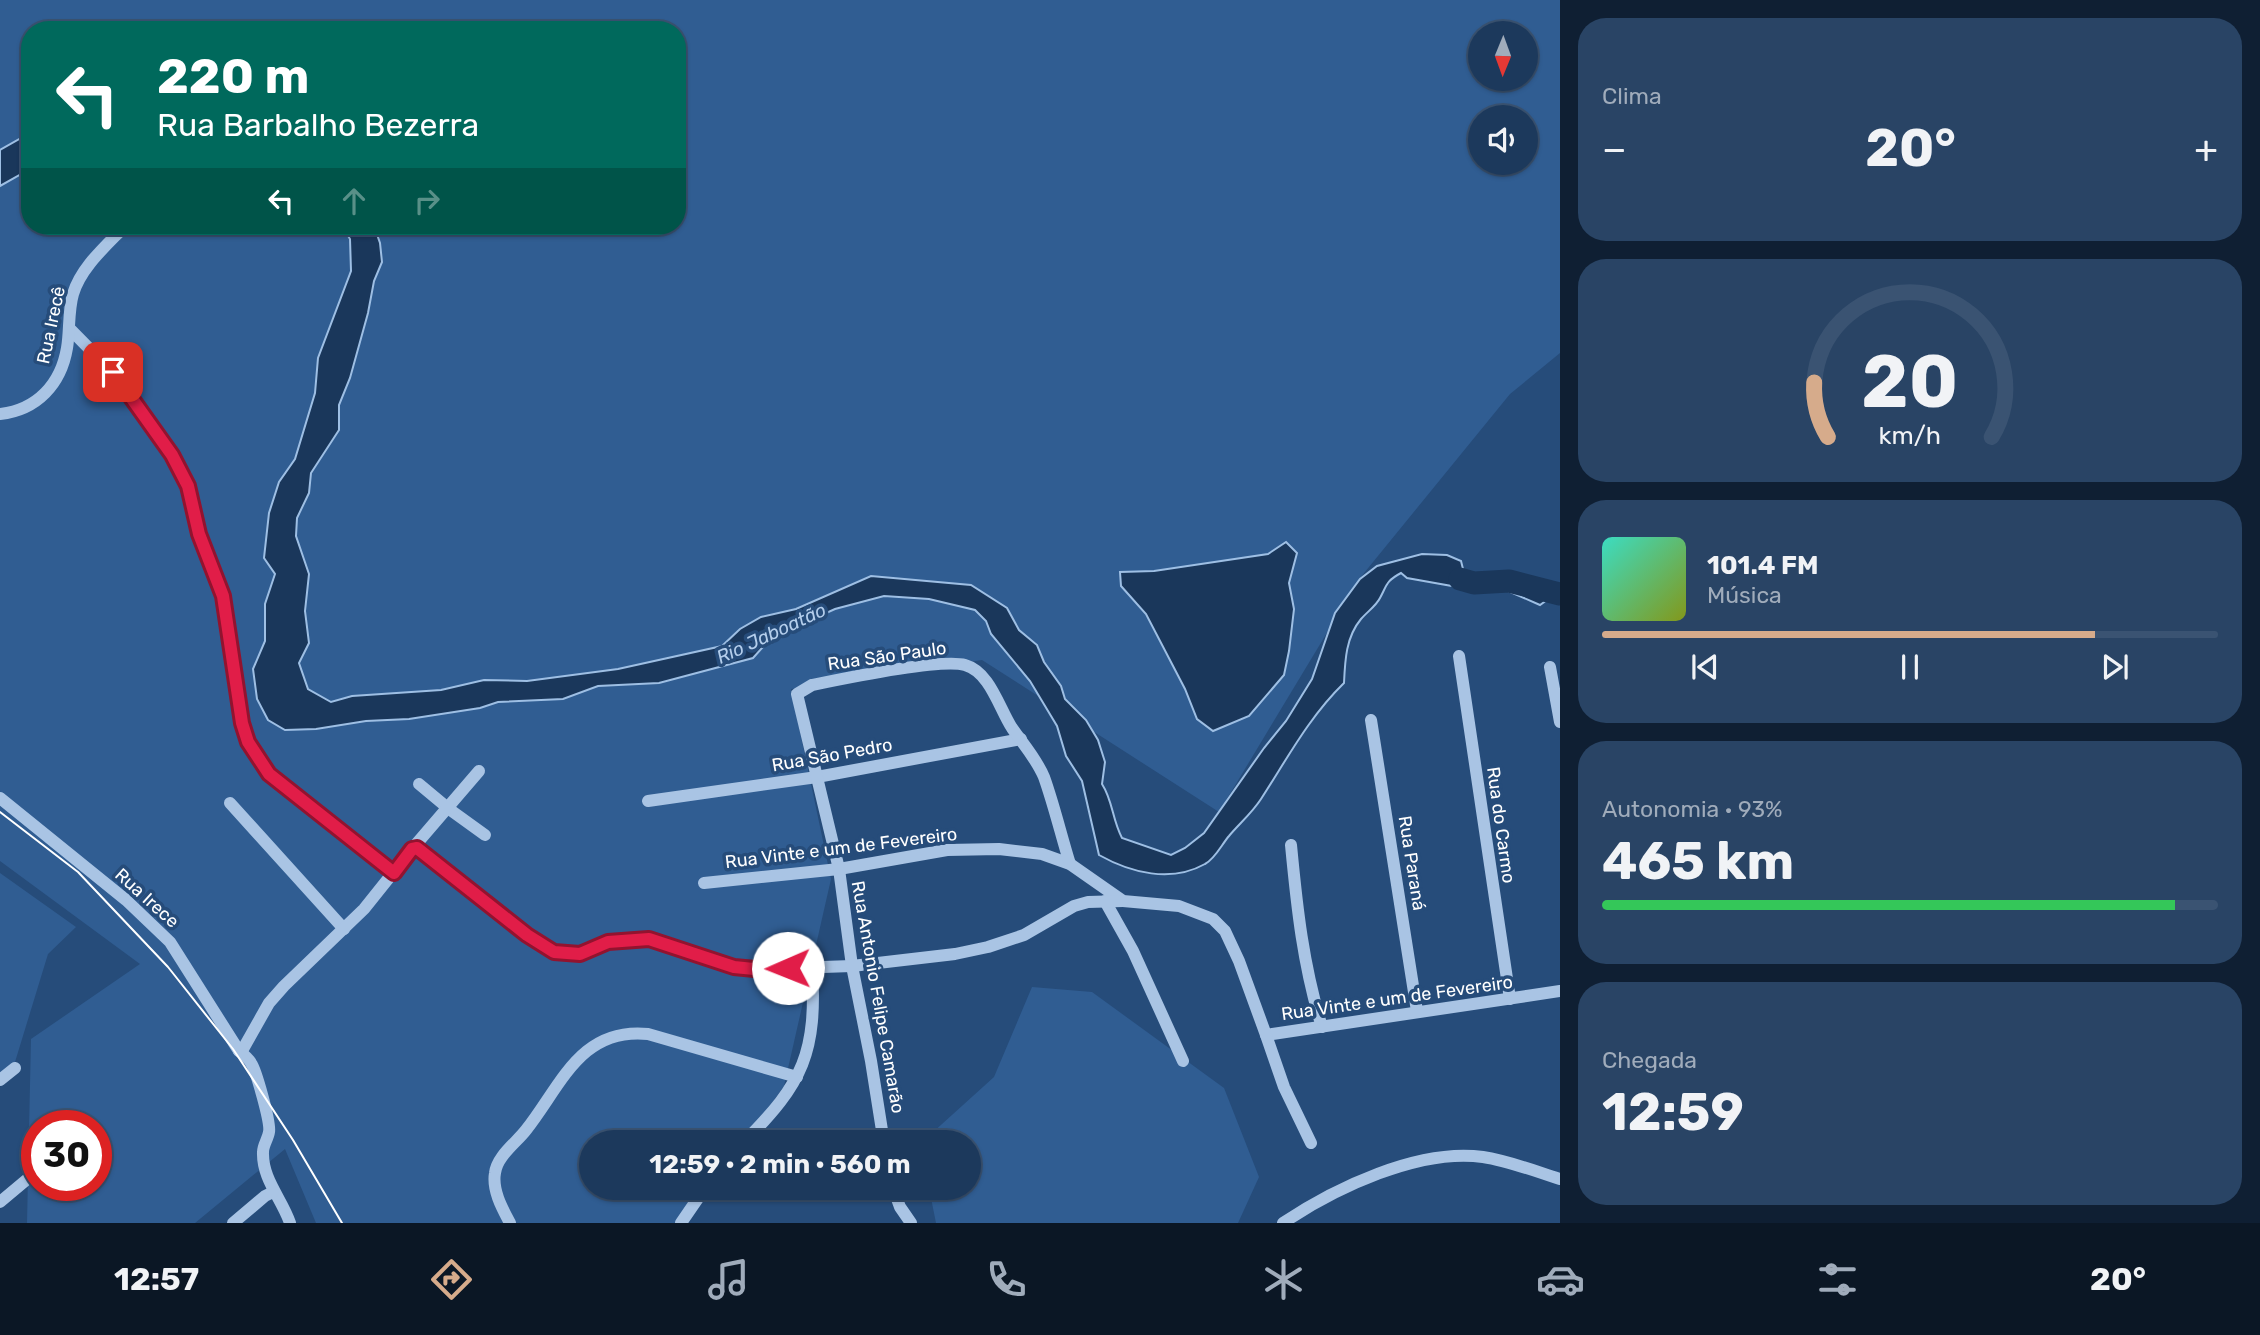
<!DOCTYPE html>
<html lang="pt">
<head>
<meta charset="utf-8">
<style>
	body { margin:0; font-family:Rubik,sans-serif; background:#294465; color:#f1f3f6; height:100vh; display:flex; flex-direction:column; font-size:26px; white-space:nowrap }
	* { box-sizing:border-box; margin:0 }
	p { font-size:23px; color:#a0acbb }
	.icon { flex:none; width:38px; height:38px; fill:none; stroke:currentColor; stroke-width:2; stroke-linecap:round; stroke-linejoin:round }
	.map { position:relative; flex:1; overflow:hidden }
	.sheet { display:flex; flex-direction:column; gap:18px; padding:18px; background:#0f1f33; width:700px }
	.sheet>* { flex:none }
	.guide { position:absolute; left:21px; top:21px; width:665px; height:214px; border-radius:28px; box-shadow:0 2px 5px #0004,0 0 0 2px #3a5372; background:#00695c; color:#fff; overflow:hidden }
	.needle { width:46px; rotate:181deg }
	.fabs { position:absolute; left:1468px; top:21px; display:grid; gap:14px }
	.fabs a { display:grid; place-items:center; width:70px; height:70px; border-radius:50%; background:#1c395c; box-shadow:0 2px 5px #0004,0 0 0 2px #3a5372; font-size:35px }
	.speed { position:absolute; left:21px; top:1110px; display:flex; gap:14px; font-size:35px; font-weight:700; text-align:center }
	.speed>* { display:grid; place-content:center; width:91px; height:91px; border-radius:50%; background:#1c395c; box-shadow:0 2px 5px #0004,0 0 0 2px #3a5372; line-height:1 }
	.speed .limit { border:10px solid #d22; background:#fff; color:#111 }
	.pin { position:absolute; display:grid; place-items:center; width:60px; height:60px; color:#fff; margin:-30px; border-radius:14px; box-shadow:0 4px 10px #0006 }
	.me { position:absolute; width:77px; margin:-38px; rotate:269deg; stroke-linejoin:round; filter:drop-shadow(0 0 5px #0008) }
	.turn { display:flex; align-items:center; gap:24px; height:147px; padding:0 21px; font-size:32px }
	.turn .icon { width:91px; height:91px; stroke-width:2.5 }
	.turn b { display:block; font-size:49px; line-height:60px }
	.lanes { display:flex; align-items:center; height:66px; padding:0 21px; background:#0003; justify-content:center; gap:35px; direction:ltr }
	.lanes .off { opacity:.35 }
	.big { font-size:52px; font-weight:700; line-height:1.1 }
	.sheet .card { flex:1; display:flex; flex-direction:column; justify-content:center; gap:10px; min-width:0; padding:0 24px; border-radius:28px; background:#294465 }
	.sheet .dial { align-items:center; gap:0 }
	.dial svg { height:182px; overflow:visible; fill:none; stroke:#3a5372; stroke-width:7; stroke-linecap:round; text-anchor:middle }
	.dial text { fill:#f1f3f6; stroke:none }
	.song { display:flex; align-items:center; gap:21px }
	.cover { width:84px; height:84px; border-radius:10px; background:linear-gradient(135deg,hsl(170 70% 55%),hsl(70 70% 35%)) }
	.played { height:7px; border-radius:4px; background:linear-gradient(90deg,#d6ab8b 80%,#3a5372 80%) }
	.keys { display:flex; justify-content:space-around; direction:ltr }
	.heat { display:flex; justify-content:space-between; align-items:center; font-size:38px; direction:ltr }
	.charge { height:10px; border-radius:5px; background:linear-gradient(90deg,#34c759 93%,#3a5372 0) }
	.trip { position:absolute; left:579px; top:1130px; width:402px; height:70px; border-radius:35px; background:#1c395c; box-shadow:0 2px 5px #0004,0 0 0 2px #3a5372; font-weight:700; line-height:70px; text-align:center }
	.tab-bar { display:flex; height:112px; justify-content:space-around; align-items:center; background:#0b1725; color:#a0acbb }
	.tab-bar .icon { width:49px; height:49px }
	.tab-bar .selected { color:#d6ab8b }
	.tab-bar b { font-size:32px; color:#f1f3f6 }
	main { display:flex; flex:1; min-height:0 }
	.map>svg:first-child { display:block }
	.green { fill:#305d92; fill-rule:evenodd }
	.water { fill:#1a375b; stroke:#9ebfe4; stroke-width:2 }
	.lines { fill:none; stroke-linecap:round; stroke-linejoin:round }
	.river { stroke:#1a375b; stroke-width:23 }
	.minor { stroke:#a9c4e4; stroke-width:12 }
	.tram { stroke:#fff; stroke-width:2 }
	.route-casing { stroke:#92132f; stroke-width:18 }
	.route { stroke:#e11d48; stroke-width:12 }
	.labels { text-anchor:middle; stroke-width:7; stroke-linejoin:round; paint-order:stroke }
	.street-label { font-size:18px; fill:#fff; stroke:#264c7a }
	.water-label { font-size:19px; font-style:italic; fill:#b4ceec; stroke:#264c7a }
</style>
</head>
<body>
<main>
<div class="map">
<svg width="1560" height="1223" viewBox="0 0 1560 1223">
	<rect width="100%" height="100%" fill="#264c7a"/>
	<g class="green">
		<path d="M 0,0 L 1560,0 L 1560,353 L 1510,394 L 1360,578 L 1219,812 L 982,660 L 791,689 L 831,879 L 784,1086 L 744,1143 L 592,1143 L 592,1188 L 712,1188 L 687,1223 L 316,1223 L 285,1149 L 195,1223 L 27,1223 L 31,1039 L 140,964 L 0,861 ZM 30,30 L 677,30 L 677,226 L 30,226 ZM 1480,33 L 1526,33 L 1526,79 L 1480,79 ZM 1480,117 L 1526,117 L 1526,163 L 1480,163 ZM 37,1125 L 96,1125 L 96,1185 L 37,1185 Z"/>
		<path d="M 0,873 L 76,927 L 48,954 L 15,1062 L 0,1075 Z"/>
		<path d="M 1032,987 L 1092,992 L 1224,1088 L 1259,1177 L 1238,1223 L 936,1223 L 929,1188 L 970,1188 L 970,1143 L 921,1143 L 994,1077 Z"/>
	</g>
	<g class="water">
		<path d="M 30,133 L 30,169 L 0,186 L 0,150 Z"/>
		<path d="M 342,226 L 374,226 L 380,243 L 382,262 L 374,281 L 368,313 L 350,378 L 339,405 L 339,430 L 311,473 L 309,493 L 297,518 L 296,536 L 309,574 L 305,611 L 309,643 L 299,663 L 308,689 L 331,702 L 352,696 L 441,690 L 484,680 L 527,681 L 618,669 L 722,646 L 740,629 L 761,617 L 796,609 L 871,576 L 971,585 L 1007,608 L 1019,630 L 1037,645 L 1044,662 L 1061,686 L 1065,699 L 1086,720 L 1098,740 L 1105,762 L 1102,784 C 1113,801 1112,819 1122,838 L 1171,855 L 1185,848 L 1204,833 L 1264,748 L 1286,721 L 1312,679 L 1335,613 L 1360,579 L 1377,566 L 1422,554 L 1447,555 L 1461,561 L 1465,577 L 1508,586 L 1519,574 L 1560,585 L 1560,600 L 1551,597 L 1540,605 L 1508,591 L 1463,588 L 1407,578 L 1401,573 C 1386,581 1387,585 1380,598 C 1376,606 1367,612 1361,619 C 1346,637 1345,660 1344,683 C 1309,717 1287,759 1261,799 C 1252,813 1239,824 1229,836 C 1222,844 1215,859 1205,864 C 1171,883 1131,873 1099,855 L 1082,781 L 1066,756 L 1057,726 L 1030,681 L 991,634 L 986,621 L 975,610 L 929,599 L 884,596 L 835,609 L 771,638 L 753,658 L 659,683 L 598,686 L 563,699 L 498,702 L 480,708 L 409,719 L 366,721 L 316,729 L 285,730 L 268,720 L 257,699 L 253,669 L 265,641 L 265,604 L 275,574 L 264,558 L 269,513 L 279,482 L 295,459 L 315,393 L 318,358 L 351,271 L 350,239 Z"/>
		<path d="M 1286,542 L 1297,553 L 1289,583 L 1294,609 L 1289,651 L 1284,675 L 1249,716 L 1213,731 L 1197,719 L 1185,689 L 1146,614 L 1121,586 L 1120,572 L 1154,571 L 1268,554 Z"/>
	</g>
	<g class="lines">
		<path class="river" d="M 1460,579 L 1474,583 L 1509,581 L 1560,594"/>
		<g class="minor">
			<path d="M 290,30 L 292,27"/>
			<path d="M 69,328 L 123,383 L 172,455 L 188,486 L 199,534 L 223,596 L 242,723 L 248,742 L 269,774 L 394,873"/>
			<path d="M 0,414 C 37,410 61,384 67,348 C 70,331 68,311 73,294 C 81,267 106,246 125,226"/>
			<path d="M 1459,656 L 1510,999"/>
			<path d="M 1550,667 L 1560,722"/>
			<path d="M 1371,720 L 1417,1011"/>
			<path d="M 419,784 L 449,809 L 485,835"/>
			<path d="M 0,798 L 126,900 L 170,942 L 239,1051 C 243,1054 249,1059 251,1063 C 256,1070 271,1123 269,1132 C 268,1139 263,1145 263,1152 C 262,1179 282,1199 290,1223"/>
			<path d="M 648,801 L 817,777 L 1021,739"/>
			<path d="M 230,803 L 344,929"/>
			<path d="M 1291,845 C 1297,908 1303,965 1322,1027"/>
			<path d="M 412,849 L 479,771"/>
			<path d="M 704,883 L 839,869 L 947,850 L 999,849 L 1042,854 L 1070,864 L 1123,901 L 1179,906 L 1213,919 L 1225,931 L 1239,961 L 1266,1035 L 1560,991"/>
			<path d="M 1105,901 L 1133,951 L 1183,1061"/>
			<path d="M 1266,1035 L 1284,1087 L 1311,1143"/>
			<path d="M 239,1051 L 243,1049 L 269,1003 L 284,986 L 364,909 L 412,849 L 417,848 L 426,853 L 527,935 L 554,952 L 581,954 L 608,942 L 649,939 L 664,943 L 718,963 L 765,969 L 852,966 L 955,954 L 988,947 L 1024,935 L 1074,906 L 1088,902 L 1123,901"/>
			<path d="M 0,1080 L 15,1068"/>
			<path d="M 743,1143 C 804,1082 817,1053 812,966"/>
			<path d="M 884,1143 L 871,1061 L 852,966 L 839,869 L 797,694 L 812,685 C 841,679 941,658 965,665 C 990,672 999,708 1012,728 C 1023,744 1036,758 1044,777 C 1054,805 1061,835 1070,864"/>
			<path d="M 893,1188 L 900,1207 L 911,1223"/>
			<path d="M 0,1202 L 37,1171"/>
			<path d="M 233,1223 L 265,1196 L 273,1192"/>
			<path d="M 510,1223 C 502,1208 492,1190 495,1173 C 497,1156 516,1143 526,1130 C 561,1086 580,1027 648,1034 L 797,1077"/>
			<path d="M 681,1223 L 705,1188"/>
			<path d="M 1283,1223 C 1335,1188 1419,1148 1483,1157 C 1509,1161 1535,1171 1560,1179"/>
		</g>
		<path class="tram" d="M 0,812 L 78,872 L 168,967 L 233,1049 L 293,1140 L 342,1223"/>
	</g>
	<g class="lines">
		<defs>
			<path id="route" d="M 113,372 L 172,455 L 188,486 L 199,534 L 223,596 L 242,723 L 248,742 L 269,774 L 394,873 L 412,849 L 417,848 L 527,935 L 554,952 L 580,954 L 608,942 L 649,939 L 734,967 L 765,970 L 788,968"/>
		</defs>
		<use href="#route" class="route-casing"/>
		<use href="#route" class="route"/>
	</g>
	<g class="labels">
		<g class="street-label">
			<text transform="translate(51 325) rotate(-78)" y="6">Rua Irecê</text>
			<text transform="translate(887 656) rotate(-8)" y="6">Rua São Paulo</text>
			<text transform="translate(832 755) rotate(-10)" y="6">Rua São Pedro</text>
			<text transform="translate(1501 825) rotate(82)" y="6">Rua do Carmo</text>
			<text transform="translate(841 848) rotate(-7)" y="6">Rua Vinte e um de Fevereiro</text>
			<text transform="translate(1412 863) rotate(81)" y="6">Rua Paraná</text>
			<text transform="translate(147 898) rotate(42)" y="6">Rua Irece</text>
			<text transform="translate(878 997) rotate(80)" y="6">Rua Antonio Felipe Camarão</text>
			<text transform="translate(1397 998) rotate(-8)" y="6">Rua Vinte e um de Fevereiro</text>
		</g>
		<g class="water-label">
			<text transform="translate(771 633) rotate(-25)" y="7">Rio Jaboatão</text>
		</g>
	</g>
</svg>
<div class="fabs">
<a><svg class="needle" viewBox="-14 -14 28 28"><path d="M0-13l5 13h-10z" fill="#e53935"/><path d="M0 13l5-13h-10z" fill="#a0acbb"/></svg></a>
<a><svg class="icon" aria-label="sound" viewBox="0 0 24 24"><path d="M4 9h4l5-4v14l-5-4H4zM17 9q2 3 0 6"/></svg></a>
</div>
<div class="speed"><div class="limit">30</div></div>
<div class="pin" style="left:113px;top:372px;background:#d93025"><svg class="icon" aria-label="arrive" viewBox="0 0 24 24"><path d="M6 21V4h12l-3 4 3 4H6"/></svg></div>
<svg class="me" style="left:788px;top:968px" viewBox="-20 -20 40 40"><circle r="19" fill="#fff"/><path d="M0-13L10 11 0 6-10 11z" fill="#e11d48"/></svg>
<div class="trip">12:59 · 2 min · 560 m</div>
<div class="guide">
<div class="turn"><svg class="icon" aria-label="left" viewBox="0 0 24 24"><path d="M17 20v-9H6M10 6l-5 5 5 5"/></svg><div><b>220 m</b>Rua Barbalho Bezerra</div></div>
<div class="lanes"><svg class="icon" aria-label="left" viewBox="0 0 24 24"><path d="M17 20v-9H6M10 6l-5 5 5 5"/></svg><svg class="icon off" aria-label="ahead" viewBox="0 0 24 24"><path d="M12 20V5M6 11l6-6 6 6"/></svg><svg class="icon off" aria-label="right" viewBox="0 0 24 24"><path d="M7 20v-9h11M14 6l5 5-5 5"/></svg></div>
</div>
</div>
<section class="sheet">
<div class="card"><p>Clima</p>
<div class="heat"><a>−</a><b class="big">20°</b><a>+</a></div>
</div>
<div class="card dial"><svg viewBox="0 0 100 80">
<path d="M14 69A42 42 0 1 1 86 69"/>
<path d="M14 69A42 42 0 0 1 8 45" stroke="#d6ab8b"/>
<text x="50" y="56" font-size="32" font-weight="700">20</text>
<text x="50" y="72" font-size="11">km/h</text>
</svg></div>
<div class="card">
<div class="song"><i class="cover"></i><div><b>101.4 FM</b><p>Música</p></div></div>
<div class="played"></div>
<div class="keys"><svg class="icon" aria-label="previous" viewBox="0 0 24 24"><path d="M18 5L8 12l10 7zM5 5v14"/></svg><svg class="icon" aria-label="pause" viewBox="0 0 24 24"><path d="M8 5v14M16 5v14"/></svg><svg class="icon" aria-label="next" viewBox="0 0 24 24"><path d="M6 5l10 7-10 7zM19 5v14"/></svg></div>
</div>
<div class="card"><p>Autonomia · 93%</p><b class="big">465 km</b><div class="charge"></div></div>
<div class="card"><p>Chegada</p><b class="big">12:59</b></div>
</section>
</main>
<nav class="tab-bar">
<b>12:57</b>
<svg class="icon selected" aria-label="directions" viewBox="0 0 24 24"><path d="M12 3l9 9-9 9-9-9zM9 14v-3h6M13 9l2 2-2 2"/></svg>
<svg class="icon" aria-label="music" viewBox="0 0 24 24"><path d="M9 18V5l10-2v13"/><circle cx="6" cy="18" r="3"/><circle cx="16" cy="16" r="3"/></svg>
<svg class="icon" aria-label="phone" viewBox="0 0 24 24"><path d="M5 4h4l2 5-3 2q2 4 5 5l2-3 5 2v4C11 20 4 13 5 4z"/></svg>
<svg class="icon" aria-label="climate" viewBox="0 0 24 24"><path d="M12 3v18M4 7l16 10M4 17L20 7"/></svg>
<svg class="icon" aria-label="car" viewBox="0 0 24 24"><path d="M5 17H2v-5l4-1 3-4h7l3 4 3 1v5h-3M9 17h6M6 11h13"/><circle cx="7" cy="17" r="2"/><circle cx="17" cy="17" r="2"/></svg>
<svg class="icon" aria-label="filters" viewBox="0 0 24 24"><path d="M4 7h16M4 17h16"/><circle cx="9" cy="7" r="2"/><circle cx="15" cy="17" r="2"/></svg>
<b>20°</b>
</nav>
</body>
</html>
